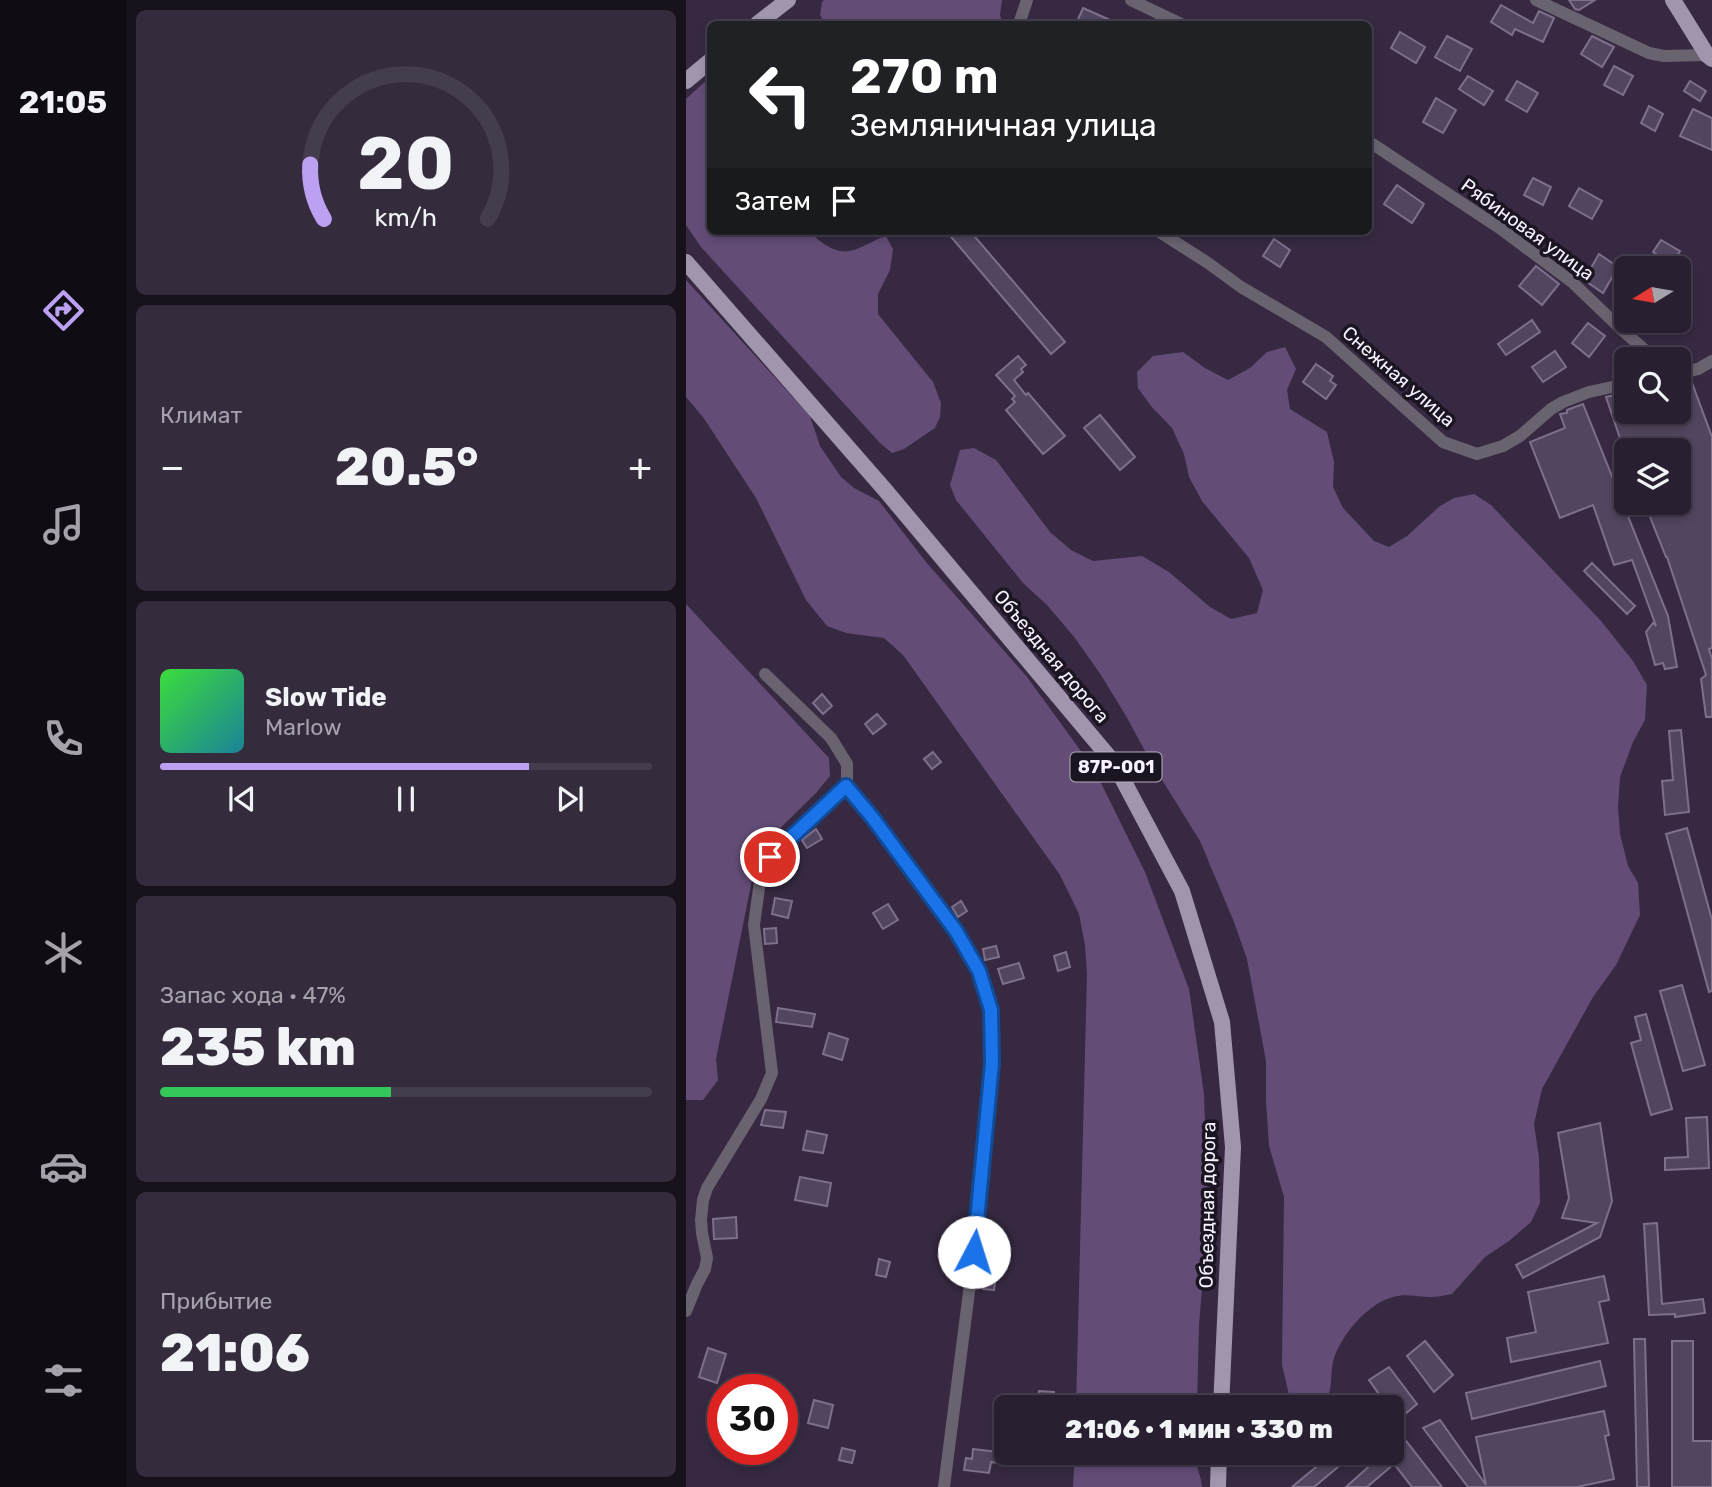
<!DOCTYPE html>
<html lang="ru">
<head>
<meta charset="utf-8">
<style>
	body { margin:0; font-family:Rubik,sans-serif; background:#342c3d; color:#f1f3f6; height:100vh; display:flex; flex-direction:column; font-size:26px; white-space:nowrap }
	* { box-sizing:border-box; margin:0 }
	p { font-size:23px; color:#a5a2ab }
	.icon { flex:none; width:38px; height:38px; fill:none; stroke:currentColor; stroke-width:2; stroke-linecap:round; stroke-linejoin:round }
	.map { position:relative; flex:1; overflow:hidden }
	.details { display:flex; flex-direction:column; gap:10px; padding:10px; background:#16111b; width:560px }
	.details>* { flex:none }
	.banner { position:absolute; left:21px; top:21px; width:665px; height:214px; border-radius:10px; box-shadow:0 4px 10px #0003,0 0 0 2px #443d4d; background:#202124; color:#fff; overflow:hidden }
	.needle { width:46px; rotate:259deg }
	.fabs { position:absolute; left:928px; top:256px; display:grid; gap:14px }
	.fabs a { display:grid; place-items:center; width:77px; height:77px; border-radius:10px; background:#281f31; box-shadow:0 4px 10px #0003,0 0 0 2px #443d4d; font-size:35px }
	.speed { position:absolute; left:21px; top:1374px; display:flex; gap:14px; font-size:35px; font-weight:700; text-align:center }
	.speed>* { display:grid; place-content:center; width:91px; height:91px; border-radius:50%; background:#281f31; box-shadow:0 4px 10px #0003,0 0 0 2px #443d4d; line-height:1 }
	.speed .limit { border:10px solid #d22; background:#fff; color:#111 }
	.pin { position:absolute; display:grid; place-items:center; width:60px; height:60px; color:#fff; margin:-30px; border:4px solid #fff; border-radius:50%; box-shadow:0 2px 7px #0007 }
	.me { position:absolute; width:77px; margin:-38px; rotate:5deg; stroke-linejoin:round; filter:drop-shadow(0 0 5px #0008) }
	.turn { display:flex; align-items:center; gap:24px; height:147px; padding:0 28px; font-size:32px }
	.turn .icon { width:91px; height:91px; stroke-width:2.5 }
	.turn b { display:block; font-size:49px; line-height:60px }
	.then { display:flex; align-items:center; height:66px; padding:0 28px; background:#0003; gap:14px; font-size:26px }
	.big { font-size:52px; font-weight:800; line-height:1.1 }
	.details .widget { flex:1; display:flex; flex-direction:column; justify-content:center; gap:10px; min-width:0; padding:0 24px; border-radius:10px; background:#342c3d }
	.details .dial { align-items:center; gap:0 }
	.dial svg { height:182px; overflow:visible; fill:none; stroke:#443d4d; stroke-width:7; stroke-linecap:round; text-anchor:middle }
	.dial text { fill:#f1f3f6; stroke:none }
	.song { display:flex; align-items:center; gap:21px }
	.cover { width:84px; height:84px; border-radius:10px; background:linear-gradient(135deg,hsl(120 70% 55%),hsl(190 70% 35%)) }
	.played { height:7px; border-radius:4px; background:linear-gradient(90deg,#bca0f2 75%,#443d4d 75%) }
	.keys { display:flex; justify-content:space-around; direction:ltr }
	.heat { display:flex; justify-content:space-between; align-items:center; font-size:38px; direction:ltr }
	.charge { height:10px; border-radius:5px; background:linear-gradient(90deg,#34c759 47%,#443d4d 0) }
	.trip { position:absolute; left:308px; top:1395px; width:410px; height:70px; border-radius:10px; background:#281f31; box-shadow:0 4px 10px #0003,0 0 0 2px #443d4d; font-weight:800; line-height:70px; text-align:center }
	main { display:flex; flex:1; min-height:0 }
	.menu { display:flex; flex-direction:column; width:126px; justify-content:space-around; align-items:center; background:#100c14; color:#a5a2ab }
	.menu .icon { width:49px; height:49px }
	.menu .on { color:#bca0f2 }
	.menu b { font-size:32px; color:#f1f3f6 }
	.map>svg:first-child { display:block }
	.green { fill:#634d77 }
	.building { fill:#52455f; stroke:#7e708c; stroke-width:2 }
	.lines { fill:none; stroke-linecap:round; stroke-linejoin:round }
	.minor { stroke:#69636f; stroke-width:12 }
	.major { stroke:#a194ad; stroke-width:16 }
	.route-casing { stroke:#114b97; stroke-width:18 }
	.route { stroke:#1a73e8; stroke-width:12 }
	.labels { text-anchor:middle; stroke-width:7; stroke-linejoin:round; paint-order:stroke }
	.shield { fill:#1a1520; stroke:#b5afbb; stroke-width:2 }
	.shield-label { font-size:18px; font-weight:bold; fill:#f8f1fe }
	.street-label { font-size:19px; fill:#f8f1fe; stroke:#1a1520 }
</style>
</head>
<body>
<main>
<nav class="menu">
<b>21:05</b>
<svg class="icon on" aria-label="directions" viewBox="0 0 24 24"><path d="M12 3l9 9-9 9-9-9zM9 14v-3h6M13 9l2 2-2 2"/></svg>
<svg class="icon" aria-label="music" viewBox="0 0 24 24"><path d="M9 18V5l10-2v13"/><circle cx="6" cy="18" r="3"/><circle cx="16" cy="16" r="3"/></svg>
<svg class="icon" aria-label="phone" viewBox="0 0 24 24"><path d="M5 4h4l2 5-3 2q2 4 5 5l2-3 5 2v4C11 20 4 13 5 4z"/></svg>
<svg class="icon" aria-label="climate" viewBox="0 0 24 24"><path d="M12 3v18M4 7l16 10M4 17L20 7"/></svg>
<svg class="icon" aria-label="car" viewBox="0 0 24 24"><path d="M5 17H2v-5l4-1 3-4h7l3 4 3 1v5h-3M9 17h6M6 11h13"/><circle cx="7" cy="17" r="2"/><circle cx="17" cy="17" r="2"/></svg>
<svg class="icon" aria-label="filters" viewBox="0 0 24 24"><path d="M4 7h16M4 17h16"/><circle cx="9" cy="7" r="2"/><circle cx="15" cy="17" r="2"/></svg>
</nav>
<section class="details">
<div class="widget dial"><svg viewBox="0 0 100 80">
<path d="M14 69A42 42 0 1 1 86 69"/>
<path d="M14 69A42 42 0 0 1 8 45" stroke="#bca0f2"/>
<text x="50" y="56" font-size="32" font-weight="700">20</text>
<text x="50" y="72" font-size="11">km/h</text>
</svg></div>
<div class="widget"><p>Климат</p>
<div class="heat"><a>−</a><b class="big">20.5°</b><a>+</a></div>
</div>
<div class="widget">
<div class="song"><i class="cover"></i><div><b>Slow Tide</b><p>Marlow</p></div></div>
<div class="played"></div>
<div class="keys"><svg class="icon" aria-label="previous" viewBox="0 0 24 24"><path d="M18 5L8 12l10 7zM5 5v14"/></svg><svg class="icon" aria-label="pause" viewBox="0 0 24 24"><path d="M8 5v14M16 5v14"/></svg><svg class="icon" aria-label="next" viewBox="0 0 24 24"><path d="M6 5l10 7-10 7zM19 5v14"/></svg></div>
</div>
<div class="widget"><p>Запас хода · 47%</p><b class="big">235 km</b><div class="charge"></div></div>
<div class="widget"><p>Прибытие</p><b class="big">21:06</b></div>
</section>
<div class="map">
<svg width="1026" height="1487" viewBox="0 0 1026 1487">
	<rect width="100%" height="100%" fill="#362941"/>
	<g class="green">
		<path d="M 138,0 L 316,0 L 314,15 L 317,24 L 139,24 L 134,15 L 136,2 Z"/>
		<path d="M 24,77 L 24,231 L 122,231 C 137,244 152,258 173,248 C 183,244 190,239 200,236 L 207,249 L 204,270 L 192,294 L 192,314 L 247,382 L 255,403 L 254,417 L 249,428 L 218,449 L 206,453 L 194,443 L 15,247 L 0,225 L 0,99 Z"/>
		<path d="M 0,280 L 124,416 L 134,446 L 155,477 L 168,488 L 193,501 L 240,562 L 341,677 L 408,769 L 459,872 L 503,989 L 518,1094 L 522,1216 L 513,1325 L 511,1407 L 390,1407 L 401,974 L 399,945 L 393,914 L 374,875 L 217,655 L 198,638 L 160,633 L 141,626 L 120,600 L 70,498 L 17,417 L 0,397 Z"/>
		<path d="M 599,347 L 610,369 L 601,390 L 604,409 L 641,432 L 648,462 L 647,487 L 657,508 L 688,541 L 703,547 L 721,536 L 754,506 L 768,498 L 788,494 L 805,505 L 915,621 L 947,661 L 961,685 L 959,720 L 947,742 L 934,777 L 932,807 L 934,834 L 942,866 L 952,883 L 954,915 L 930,965 L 907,997 L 856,1089 L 848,1124 L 853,1158 L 854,1203 L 845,1222 L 823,1241 L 799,1257 L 766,1294 C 759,1295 752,1297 745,1297 C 732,1297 720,1293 707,1297 C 682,1303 653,1337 647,1362 C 643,1382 649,1391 634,1407 L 612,1407 L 604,1399 L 596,1365 L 598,1197 L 583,1146 L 580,1101 L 580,1061 L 561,959 L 548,922 L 514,841 L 465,762 L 440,716 L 415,675 L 389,638 L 361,605 L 337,583 L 270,500 L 264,485 L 274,450 L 288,448 L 310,460 L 364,532 L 385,550 L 407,561 L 456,556 L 483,572 L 524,607 L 545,619 L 571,613 L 577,590 L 563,558 L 516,501 L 503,477 L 498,454 L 486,428 L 465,406 L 452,388 L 451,372 L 467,356 L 497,352 L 519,368 L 542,380 L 564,368 L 581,352 Z"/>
		<path d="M 0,604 L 143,758 L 144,776 L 130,793 L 72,850 L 30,1059 L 32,1080 L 17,1100 L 0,1100 Z"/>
		<path d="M 389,1452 L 509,1453 C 509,1466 515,1474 516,1487 L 387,1487 Z"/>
	</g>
	<g class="building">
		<path d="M 883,0 L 909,0 L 893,10 L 889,9 Z"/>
		<path d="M 815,5 L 847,23 L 853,11 L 868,18 L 857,42 L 829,29 L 826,35 L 805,22 Z"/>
		<path d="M 397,8 L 433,24 L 390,24 Z"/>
		<path d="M 714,32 L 739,47 L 730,63 L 705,48 Z"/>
		<path d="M 761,36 L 786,49 L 774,71 L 749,57 Z"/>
		<path d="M 906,36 L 928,47 L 916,67 L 895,54 Z"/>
		<path d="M 928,66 L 947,76 L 937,95 L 918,85 Z"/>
		<path d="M 782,76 L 807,91 L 798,105 L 773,89 Z"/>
		<path d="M 831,81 L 852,93 L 841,112 L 820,100 Z"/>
		<path d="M 1004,81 L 1020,91 L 1014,101 L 998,91 Z"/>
		<path d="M 750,98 L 770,110 L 757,133 L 737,122 Z"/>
		<path d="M 963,106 L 977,114 L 969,131 L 955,123 Z"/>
		<path d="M 1007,109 L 1026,118 L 1026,150 L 994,136 Z"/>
		<path d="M 847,178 L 865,187 L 857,205 L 838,195 Z"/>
		<path d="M 711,185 L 738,204 L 726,223 L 698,204 Z"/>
		<path d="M 893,188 L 916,201 L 906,219 L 883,206 Z"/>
		<path d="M 260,231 L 284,231 L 379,342 L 365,354 Z"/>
		<path d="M 588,239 L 604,250 L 594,267 L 577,256 Z"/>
		<path d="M 975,240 L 994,251 L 986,264 L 967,252 Z"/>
		<path d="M 913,254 L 932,267 L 917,293 L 898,280 Z"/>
		<path d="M 850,266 L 873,284 L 856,305 L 833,286 Z"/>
		<path d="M 846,320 L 854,332 L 820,355 L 812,344 Z"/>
		<path d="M 902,323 L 919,336 L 903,357 L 886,343 Z"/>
		<path d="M 869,351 L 880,367 L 857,382 L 846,367 Z"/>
		<path d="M 332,356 L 340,365 L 335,369 L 337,372 L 328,380 L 340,395 L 342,393 L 379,436 L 357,454 L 320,410 L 329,402 L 326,399 L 329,396 L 310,375 Z"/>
		<path d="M 630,364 L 647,376 L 644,381 L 650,385 L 640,399 L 617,382 Z"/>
		<path d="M 1005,380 L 1026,437 L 1026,648 L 1023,649 L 1026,659 L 1026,717 L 1020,717 L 1015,679 L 1020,675 L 981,557 L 980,557 L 958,502 L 992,502 L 992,450 L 938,450 L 920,397 L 933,394 L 939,411 L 992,411 L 992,384 Z"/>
		<path d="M 897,404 L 982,616 L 991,667 L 979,669 L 977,663 L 969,665 L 960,632 L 967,623 L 970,626 L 946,560 L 928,565 L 907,505 L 874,518 L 844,442 L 879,428 L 874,414 L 881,413 L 881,410 Z"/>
		<path d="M 414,415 L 449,457 L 434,470 L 398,428 Z"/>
		<path d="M 906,563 L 949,606 L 941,614 L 898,571 Z"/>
		<path d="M 136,694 L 146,706 L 137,714 L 127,703 Z"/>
		<path d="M 191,714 L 200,724 L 187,734 L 179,724 Z"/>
		<path d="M 995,730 L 1003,812 L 979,815 L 976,781 L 987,780 L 983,731 Z"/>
		<path d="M 247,752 L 255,762 L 246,769 L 238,759 Z"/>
		<path d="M 1001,828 L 1026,920 L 1026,991 L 1023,992 L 980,834 Z"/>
		<path d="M 130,829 L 136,839 L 121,848 L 116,840 Z"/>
		<path d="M 89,898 L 106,901 L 102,918 L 86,914 Z"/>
		<path d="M 275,901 L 281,911 L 272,917 L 266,907 Z"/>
		<path d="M 202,904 L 212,920 L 197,929 L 187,913 Z"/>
		<path d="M 90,928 L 91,943 L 79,944 L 78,929 Z"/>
		<path d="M 310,946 L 313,957 L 299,960 L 297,949 Z"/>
		<path d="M 380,952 L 384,967 L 372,971 L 368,956 Z"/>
		<path d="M 333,963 L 338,978 L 317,984 L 312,969 Z"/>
		<path d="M 996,985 L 1019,1065 L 997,1071 L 974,991 Z"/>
		<path d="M 92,1008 L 129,1014 L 126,1027 L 90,1022 Z"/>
		<path d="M 960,1014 L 986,1109 L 965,1115 L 945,1043 L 955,1040 L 949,1017 Z"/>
		<path d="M 143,1033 L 162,1039 L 156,1060 L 137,1054 Z"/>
		<path d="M 79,1110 L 100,1112 L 97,1128 L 75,1125 Z"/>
		<path d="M 1021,1117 L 1023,1168 L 979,1170 L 979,1158 L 1002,1157 L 1000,1118 Z"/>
		<path d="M 914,1123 L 926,1201 L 914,1237 L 837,1278 L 830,1265 L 911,1223 L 876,1218 L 883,1198 L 872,1133 Z"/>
		<path d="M 121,1131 L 141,1135 L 137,1153 L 117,1150 Z"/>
		<path d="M 114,1177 L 145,1183 L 141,1206 L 109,1200 Z"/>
		<path d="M 50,1217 L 51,1238 L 28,1239 L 27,1219 Z"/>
		<path d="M 971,1223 L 976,1304 L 1017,1299 L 1019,1313 L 989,1317 L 989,1314 L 963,1315 L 958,1224 Z"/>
		<path d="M 193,1259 L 204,1262 L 200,1277 L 190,1275 Z"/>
		<path d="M 299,1275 L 310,1276 L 308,1290 L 297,1289 Z"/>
		<path d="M 918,1276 L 923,1300 L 913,1302 L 922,1343 L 825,1362 L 821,1338 L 850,1332 L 842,1292 Z"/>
		<path d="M 948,1339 L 959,1339 L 963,1487 L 951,1487 Z"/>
		<path d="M 739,1341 L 767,1375 L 748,1392 L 721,1356 Z"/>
		<path d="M 986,1341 L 1007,1341 L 1007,1441 L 1026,1441 L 1026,1487 L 986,1487 Z"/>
		<path d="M 22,1348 L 40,1354 L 31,1383 L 13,1377 Z"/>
		<path d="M 914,1361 L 920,1386 L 786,1419 L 780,1393 Z"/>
		<path d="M 703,1367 L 731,1404 L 707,1424 L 756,1487 L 726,1487 L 708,1464 L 681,1487 L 660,1487 L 699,1452 L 705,1452 L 705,1407 L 702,1407 L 683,1380 Z"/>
		<path d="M 353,1391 L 368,1392 L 368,1402 L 352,1401 Z"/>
		<path d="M 128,1400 L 147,1405 L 142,1428 L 122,1423 Z"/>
		<path d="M 918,1411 L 923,1435 L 919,1436 L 928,1479 L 891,1487 L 782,1487 L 737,1428 L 754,1420 L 800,1485 L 790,1437 Z"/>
		<path d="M 156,1448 L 169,1451 L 166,1463 L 153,1460 Z"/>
		<path d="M 287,1449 L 312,1452 L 311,1463 L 305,1462 L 303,1473 L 278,1470 L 280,1458 L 286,1459 Z"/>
		<path d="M 648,1452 L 670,1452 L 628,1487 L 606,1487 Z"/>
	</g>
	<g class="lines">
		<g class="minor">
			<path d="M 445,0 L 495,24"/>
			<path d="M 850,0 L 963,53 L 978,56 L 1021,55"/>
			<path d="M 333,24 L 341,0"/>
			<path d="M 682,141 L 815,229 L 886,282 L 935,329 L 969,359"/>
			<path d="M 472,231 L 522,263 L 555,287 L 640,337 L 757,442 L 791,454 L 817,446 L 834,436 L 865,409 L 877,402 L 903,392 L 940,384"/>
			<path d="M 992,373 L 1012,369 L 1026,361"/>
			<path d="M 79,674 L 145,738 L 161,764 L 161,786 L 186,817 L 270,931 L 293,971 L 305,1010 L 306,1063 L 288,1253 L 258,1487"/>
			<path d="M 0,1311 L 11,1284 L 19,1269 L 21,1258 L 16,1233 L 15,1220 L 17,1200 L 21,1188 L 75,1099 L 86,1073 L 68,925 L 74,881 L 78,869 L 84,857 L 161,786"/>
		</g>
		<g class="major">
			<path d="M 987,0 L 1021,55 L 1026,59"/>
			<path d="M 71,24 L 102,0"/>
			<path d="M 0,81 L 24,61"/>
			<path d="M 0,262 L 200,491 L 428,763 L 496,891 L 536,1022 L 547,1147 L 535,1407"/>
			<path d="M 532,1487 L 533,1452"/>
		</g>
	</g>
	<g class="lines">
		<defs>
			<path id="route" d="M 84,857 L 160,786 L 186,817 L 270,931 L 293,971 L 305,1010 L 306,1063 L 288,1252"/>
		</defs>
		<use href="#route" class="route-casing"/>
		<use href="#route" class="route"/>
	</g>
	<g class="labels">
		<rect class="shield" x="384.5" y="752.5" width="91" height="29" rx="5"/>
		<g class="shield-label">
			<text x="430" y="773">87Р-001</text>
		</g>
		<g class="street-label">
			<text transform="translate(842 229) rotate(36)" y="7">Рябиновая улица</text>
			<text transform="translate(713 376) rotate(41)" y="7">Снежная улица</text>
			<text transform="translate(366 656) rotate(50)" y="7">Объездная дорога</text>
			<text transform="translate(521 1205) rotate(-89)" y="7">Объездная дорога</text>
		</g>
	</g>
</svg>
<div class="fabs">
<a><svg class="needle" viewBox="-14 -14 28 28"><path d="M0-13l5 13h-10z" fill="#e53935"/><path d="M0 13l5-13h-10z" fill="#a5a2ab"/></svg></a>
<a><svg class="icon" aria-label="search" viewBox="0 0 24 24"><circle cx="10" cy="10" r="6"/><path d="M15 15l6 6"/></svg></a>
<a><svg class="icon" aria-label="layers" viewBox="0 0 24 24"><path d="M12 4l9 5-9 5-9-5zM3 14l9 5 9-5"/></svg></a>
</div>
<div class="speed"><div class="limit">30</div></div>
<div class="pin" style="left:84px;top:857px;background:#d93025"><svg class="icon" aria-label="arrive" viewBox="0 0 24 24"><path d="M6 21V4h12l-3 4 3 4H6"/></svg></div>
<svg class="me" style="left:288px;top:1252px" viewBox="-20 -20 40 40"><circle r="19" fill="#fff"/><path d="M0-13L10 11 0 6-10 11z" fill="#1a73e8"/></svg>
<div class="trip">21:06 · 1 мин · 330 m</div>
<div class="banner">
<div class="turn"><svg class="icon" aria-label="left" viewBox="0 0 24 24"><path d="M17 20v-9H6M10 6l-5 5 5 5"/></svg><div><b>270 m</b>Земляничная улица</div></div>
<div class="then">Затем<svg class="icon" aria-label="arrive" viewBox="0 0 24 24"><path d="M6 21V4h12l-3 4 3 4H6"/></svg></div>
</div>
</div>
</main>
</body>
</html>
